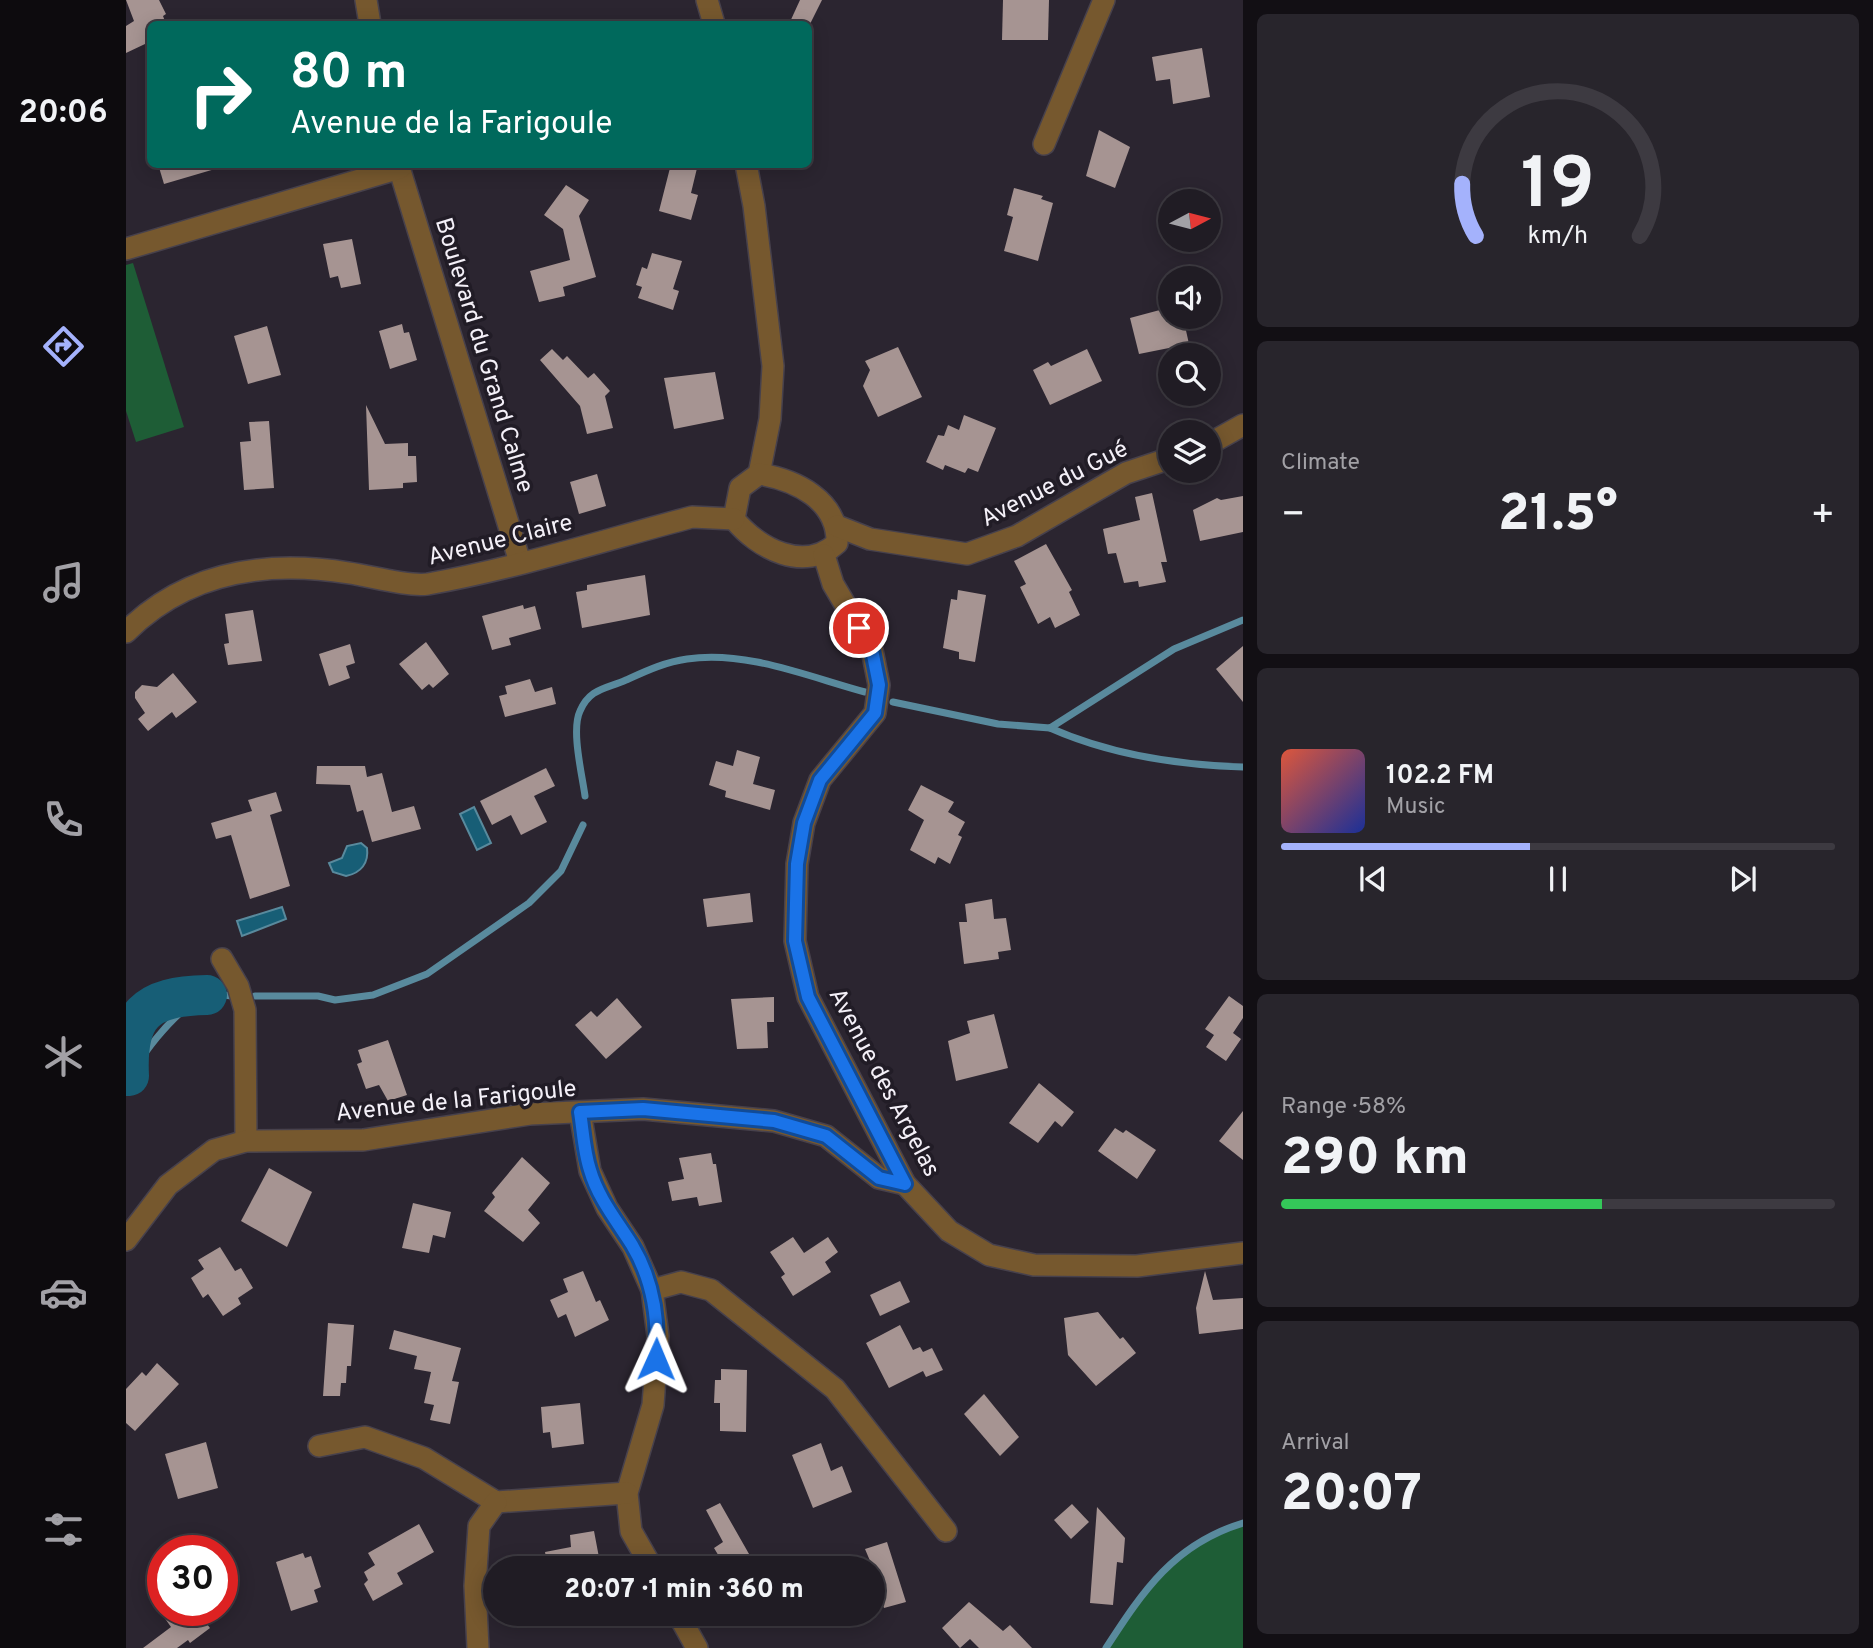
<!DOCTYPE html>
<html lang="en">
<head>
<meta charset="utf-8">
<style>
	body { margin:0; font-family:Overpass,sans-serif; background:#28252c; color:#f1f3f6; height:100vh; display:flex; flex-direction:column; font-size:26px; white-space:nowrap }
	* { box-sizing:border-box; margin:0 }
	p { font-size:23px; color:#a2a1a6 }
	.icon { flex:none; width:38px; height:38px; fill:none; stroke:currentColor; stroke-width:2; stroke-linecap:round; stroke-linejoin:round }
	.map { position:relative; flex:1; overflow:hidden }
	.drawer { display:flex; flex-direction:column; gap:14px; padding:14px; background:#120f14; width:630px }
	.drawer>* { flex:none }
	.banner { position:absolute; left:21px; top:21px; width:665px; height:147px; border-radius:10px; box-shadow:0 4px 18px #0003,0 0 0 2px #3d3a41; background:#00695c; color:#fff; overflow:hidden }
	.needle { width:46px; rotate:83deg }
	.controls { position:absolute; left:1032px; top:189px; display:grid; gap:14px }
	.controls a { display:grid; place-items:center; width:63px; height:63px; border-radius:50%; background:#201c24; box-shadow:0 4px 18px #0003,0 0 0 2px #3d3a41; font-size:35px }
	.speed { position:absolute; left:21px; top:1535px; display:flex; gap:14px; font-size:35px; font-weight:700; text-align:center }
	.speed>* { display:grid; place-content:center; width:91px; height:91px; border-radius:50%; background:#201c24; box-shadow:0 4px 18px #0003,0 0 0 2px #3d3a41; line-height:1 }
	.speed .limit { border:10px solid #d22; background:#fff; color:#111 }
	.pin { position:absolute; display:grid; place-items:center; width:60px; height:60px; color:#fff; margin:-30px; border:4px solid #fff; border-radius:50%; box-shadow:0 2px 7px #0007 }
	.me { position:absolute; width:77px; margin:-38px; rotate:1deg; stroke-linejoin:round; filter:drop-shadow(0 0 5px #0008) }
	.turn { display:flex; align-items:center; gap:24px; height:147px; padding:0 28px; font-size:32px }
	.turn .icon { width:91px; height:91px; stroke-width:2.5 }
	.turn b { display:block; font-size:49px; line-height:60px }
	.big { font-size:52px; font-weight:800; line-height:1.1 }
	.drawer .card { flex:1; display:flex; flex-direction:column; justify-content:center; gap:10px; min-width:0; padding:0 24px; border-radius:10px; background:#28252c }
	.drawer .dial { align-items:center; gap:0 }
	.dial svg { height:182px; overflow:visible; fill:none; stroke:#3d3a41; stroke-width:7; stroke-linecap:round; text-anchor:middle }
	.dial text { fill:#f1f3f6; stroke:none }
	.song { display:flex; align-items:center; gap:21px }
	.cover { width:84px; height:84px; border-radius:10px; background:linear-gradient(135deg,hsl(10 70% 55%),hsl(230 70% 35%)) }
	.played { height:7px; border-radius:4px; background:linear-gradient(90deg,#a4b2fc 45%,#3d3a41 45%) }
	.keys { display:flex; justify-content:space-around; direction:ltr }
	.heat { display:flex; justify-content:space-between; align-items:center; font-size:38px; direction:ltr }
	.charge { height:10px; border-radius:5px; background:linear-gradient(90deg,#34c759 58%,#3d3a41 0) }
	.trip { position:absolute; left:357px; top:1556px; width:402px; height:70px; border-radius:35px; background:#201c24; box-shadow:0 4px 18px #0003,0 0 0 2px #3d3a41; font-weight:800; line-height:70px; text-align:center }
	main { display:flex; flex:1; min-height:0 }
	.menu { display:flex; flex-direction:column; width:126px; justify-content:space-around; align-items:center; background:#0d0b0e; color:#a2a1a6 }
	.menu .icon { width:49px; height:49px }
	.menu .active { color:#a4b2fc }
	.menu b { font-size:32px; color:#f1f3f6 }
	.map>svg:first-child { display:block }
	.green { fill:#1e5d36 }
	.water { fill:#175e76; stroke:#598a9d; stroke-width:2 }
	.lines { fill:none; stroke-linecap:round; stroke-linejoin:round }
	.stream { stroke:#598a9d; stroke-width:7 }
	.river { stroke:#175e76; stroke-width:40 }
	.building { fill:#a69492 }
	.minor-casing { stroke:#47414c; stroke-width:24 }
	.minor { stroke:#76582e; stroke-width:21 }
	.route-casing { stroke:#114b97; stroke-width:18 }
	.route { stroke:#1a73e8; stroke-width:12 }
	.labels { text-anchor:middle; stroke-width:7; stroke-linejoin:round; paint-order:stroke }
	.street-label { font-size:24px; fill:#f4f0f8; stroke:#211c26 }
</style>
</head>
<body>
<main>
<nav class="menu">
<b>20:06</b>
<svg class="icon active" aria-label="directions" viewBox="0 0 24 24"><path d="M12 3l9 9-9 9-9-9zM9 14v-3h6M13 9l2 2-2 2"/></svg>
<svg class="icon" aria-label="music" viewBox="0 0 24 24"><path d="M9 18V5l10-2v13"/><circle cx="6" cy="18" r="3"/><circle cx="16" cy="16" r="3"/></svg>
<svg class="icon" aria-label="phone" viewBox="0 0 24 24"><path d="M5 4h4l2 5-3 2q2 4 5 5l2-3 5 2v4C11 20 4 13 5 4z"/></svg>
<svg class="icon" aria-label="climate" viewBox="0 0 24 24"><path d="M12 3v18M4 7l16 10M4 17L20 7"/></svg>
<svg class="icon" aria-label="car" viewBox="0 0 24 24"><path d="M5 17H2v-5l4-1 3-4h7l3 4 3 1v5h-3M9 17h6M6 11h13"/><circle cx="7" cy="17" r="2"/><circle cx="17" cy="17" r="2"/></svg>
<svg class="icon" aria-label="filters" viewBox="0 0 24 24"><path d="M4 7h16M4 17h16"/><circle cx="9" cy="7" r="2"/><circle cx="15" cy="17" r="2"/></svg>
</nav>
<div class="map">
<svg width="1117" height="1648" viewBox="0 0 1117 1648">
	<rect width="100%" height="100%" fill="#2b2530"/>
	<g class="green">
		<path d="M 7,263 L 58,427 L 10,442 L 0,411 L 0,265 Z"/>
		<path d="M 1117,1523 L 1117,1648 L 980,1648 C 1017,1591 1048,1544 1117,1523 Z"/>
	</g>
	<g class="water">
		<path d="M 348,807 L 365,843 L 351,850 L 334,814 Z"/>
		<path d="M 235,843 L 241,848 C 243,863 235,873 220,876 L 207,872 L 203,863 L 216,858 L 221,846 Z"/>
		<path d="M 156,907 L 160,919 L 116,936 L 111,921 Z"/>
	</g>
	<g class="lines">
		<g class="stream">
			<path d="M 767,702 L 872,724 L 924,728 L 1048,649 L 1117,620"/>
			<path d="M 924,728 C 985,755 1050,765 1117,767"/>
			<path d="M 459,796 C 456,774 445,730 454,711 C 464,688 480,689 500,680 C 520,671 539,662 561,659 C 620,650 683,677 739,692"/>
			<path d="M 129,996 L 192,996 L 209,1000 L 247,995 L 301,974 L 403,903 L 435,871 L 457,825"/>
			<path d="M 0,1092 C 6,1062 50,1009 79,996 C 86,993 98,995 106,996"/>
			<path d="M 980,1648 C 1017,1591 1048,1544 1117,1523"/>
		</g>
		<path class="river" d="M 3,1076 C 0,1015 19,996 81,995"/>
	</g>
	<g class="building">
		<path d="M 0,0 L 33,0 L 40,14 L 37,16 L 40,24 L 24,24 L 24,56 L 19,44 L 0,53 L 0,26 L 8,21 Z"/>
		<path d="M 674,0 L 696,0 L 684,24 L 663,24 Z"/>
		<path d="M 877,0 L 923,0 L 922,40 L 876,40 Z"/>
		<path d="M 1076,48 L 1084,97 L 1047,104 L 1044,79 L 1030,81 L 1026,57 Z"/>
		<path d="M 973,130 L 1004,147 L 989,188 L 960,176 Z"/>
		<path d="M 32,164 L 88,164 L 89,169 L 38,184 Z"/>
		<path d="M 545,164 L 572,164 L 565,193 L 572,195 L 565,220 L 533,211 Z"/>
		<path d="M 440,185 L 463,200 L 453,216 L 470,277 L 437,287 L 439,296 L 413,302 L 404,271 L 444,260 L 437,229 L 418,215 Z"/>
		<path d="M 888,188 L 917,196 L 915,199 L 927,203 L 912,261 L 878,251 L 887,217 L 881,215 Z"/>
		<path d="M 226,239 L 235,284 L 215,288 L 212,276 L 204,278 L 197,244 Z"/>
		<path d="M 526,253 L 556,261 L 547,289 L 553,291 L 547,310 L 512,298 L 516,287 L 510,285 L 516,267 L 521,269 Z"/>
		<path d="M 1045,307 L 1045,317 L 1057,317 L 1063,344 L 1013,354 L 1004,318 Z"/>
		<path d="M 276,324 L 278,333 L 283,332 L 291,360 L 264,369 L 253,331 Z"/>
		<path d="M 141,326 L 155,375 L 122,384 L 108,336 Z"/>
		<path d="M 772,347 L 796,397 L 752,417 L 737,386 L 744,370 L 739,361 Z"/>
		<path d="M 426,349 L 437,360 L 441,356 L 462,378 L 468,373 L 484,391 L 479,396 L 487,428 L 461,434 L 454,406 L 414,360 Z"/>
		<path d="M 961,349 L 976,381 L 924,405 L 907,370 L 922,362 L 925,366 Z"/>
		<path d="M 589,372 L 598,419 L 548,429 L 538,378 Z"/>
		<path d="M 240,405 L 259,444 L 282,443 L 282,456 L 290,456 L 291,482 L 277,483 L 277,488 L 243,490 Z"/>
		<path d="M 838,415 L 870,428 L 852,472 L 842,468 L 839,473 L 819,465 L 817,470 L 800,462 L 812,435 L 818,436 L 822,425 L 833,430 Z"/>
		<path d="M 143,421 L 148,488 L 118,490 L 114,442 L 125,441 L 123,422 Z"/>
		<path d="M 471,474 L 480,506 L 453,514 L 444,482 Z"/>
		<path d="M 1026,493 L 1041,562 L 1035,562 L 1040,582 L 1013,587 L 1012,581 L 998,583 L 990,553 L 982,554 L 977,529 L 1014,520 L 1009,497 Z"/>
		<path d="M 1117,496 L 1117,532 L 1074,541 L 1067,510 L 1091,498 L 1095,500 Z"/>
		<path d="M 920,544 L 946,590 L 943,592 L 954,615 L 929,628 L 924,617 L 912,624 L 894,587 L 900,584 L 888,561 Z"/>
		<path d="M 519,575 L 524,615 L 456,628 L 450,592 L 461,590 L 461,585 Z"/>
		<path d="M 832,590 L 860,595 L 849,662 L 833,659 L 833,652 L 817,648 L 825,599 L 831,600 Z"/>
		<path d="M 397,605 L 398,609 L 409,606 L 415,629 L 383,638 L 385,645 L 366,650 L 356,616 Z"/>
		<path d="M 127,610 L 136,661 L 102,665 L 98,644 L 103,643 L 99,614 Z"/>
		<path d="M 300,642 L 323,674 L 307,688 L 303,684 L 296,690 L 273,664 Z"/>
		<path d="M 224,644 L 229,663 L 220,666 L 224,678 L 203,686 L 193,654 Z"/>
		<path d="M 1117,646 L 1117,702 L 1090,669 Z"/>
		<path d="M 47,673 L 71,702 L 50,718 L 46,712 L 22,731 L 12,719 L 19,713 L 9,698 L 9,692 L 16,685 L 31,687 Z"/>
		<path d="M 404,679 L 409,692 L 426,687 L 430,704 L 379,717 L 373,696 L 381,694 L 379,686 Z"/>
		<path d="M 611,750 L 634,757 L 627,784 L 649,790 L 644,810 L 599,797 L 600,791 L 583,785 L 590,761 L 607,766 Z"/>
		<path d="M 191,766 L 239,766 L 241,777 L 256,773 L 266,812 L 288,806 L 295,829 L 246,842 L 237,810 L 231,812 L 224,785 L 190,784 Z"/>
		<path d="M 420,768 L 429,786 L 408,796 L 421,822 L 395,835 L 385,815 L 366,825 L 354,801 Z"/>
		<path d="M 795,785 L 828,802 L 822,812 L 839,822 L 832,835 L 836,837 L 824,864 L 812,857 L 809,864 L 784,850 L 798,820 L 782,810 Z"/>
		<path d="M 150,792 L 156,811 L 144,815 L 164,886 L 124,899 L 105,835 L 90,839 L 85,823 L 126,811 L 122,800 Z"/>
		<path d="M 624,893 L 627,922 L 581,927 L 577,899 Z"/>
		<path d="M 866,899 L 868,919 L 880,918 L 885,950 L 872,952 L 873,959 L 838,964 L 833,922 L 841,922 L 839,904 Z"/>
		<path d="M 1103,996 L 1117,1006 L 1117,1018 L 1107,1033 L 1115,1039 L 1100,1061 L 1080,1047 L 1088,1035 L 1079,1029 Z"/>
		<path d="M 648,997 L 648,1022 L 641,1022 L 642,1048 L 611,1049 L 605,999 Z"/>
		<path d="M 491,998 L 516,1027 L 480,1059 L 449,1025 L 465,1011 L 471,1017 Z"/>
		<path d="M 868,1014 L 882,1068 L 830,1081 L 822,1041 L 844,1033 L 841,1021 Z"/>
		<path d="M 262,1040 L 281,1095 L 262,1101 L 253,1085 L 240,1089 L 231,1064 L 236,1062 L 232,1050 Z"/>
		<path d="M 913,1083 L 948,1112 L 936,1127 L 929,1121 L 912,1143 L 883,1123 Z"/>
		<path d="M 1117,1111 L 1117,1160 L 1093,1141 Z"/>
		<path d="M 989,1128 L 997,1133 L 1000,1130 L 1030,1150 L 1011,1179 L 972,1151 Z"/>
		<path d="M 585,1153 L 587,1164 L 590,1164 L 596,1202 L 573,1206 L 571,1197 L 546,1201 L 542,1182 L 558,1179 L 553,1158 Z"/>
		<path d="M 396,1157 L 424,1183 L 402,1210 L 414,1223 L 397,1242 L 358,1211 L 369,1197 L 366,1193 Z"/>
		<path d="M 143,1168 L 186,1192 L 161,1247 L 115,1221 Z"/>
		<path d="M 287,1203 L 325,1212 L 319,1238 L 307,1235 L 303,1253 L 276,1248 Z"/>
		<path d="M 667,1237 L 678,1253 L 702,1237 L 712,1252 L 699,1262 L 705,1272 L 667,1296 L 655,1277 L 659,1274 L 644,1252 Z"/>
		<path d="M 94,1247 L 109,1271 L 115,1268 L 127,1288 L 112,1298 L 115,1304 L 97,1316 L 82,1294 L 77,1298 L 65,1278 L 78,1269 L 72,1260 Z"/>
		<path d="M 457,1271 L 470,1302 L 474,1300 L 483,1320 L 449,1337 L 440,1314 L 432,1318 L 424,1300 L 442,1292 L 437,1279 Z"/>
		<path d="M 1079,1271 L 1087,1300 L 1117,1298 L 1117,1329 L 1073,1334 L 1070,1308 Z"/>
		<path d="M 774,1281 L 784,1302 L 754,1316 L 744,1295 Z"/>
		<path d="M 972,1312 L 994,1339 L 997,1337 L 1010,1353 L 970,1386 L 942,1355 L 938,1318 Z"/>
		<path d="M 202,1323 L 228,1325 L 225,1366 L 221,1366 L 220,1383 L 215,1383 L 214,1396 L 197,1396 Z"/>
		<path d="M 774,1325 L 787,1350 L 794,1347 L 797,1352 L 806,1348 L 817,1370 L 800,1377 L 797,1371 L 763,1388 L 740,1343 Z"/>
		<path d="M 268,1330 L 335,1348 L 326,1381 L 333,1382 L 324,1424 L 304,1420 L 308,1405 L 298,1403 L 305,1372 L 288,1369 L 291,1356 L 263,1349 Z"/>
		<path d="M 31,1363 L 53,1384 L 9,1431 L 0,1423 L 0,1389 L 16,1372 L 20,1376 Z"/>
		<path d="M 595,1369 L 621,1370 L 620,1432 L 594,1431 L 594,1403 L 588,1403 L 589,1380 L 595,1380 Z"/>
		<path d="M 858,1394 L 893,1437 L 874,1456 L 838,1414 Z"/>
		<path d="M 454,1403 L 458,1444 L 426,1448 L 424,1432 L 417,1433 L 415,1407 Z"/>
		<path d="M 80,1442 L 92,1488 L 52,1499 L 39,1454 Z"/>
		<path d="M 695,1443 L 705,1471 L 716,1466 L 726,1492 L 687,1508 L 666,1455 Z"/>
		<path d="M 594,1503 L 631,1568 L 600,1568 L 588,1548 L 597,1542 L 580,1510 Z"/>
		<path d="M 946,1504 L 963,1522 L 945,1539 L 928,1520 Z"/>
		<path d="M 971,1507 L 999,1538 L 997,1563 L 991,1562 L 987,1605 L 964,1603 Z"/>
		<path d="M 293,1524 L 308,1552 L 271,1573 L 277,1584 L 247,1601 L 238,1584 L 242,1580 L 238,1572 L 249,1565 L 242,1553 Z"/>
		<path d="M 468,1531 L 475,1568 L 422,1568 L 419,1552 L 445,1547 L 444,1535 Z"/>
		<path d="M 761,1542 L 780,1602 L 758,1608 L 753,1592 L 747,1594 L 747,1568 L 739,1549 Z"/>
		<path d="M 177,1553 L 179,1558 L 185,1556 L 195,1587 L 188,1590 L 192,1602 L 165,1611 L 150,1562 Z"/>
		<path d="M 843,1602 L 877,1631 L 884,1625 L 906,1648 L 853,1648 L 844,1639 L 834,1648 L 816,1628 Z"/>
		<path d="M 33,1610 L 70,1610 L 84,1628 L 64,1643 L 62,1640 L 51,1648 L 17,1648 L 45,1627 Z"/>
	</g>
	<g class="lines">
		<defs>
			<g id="minor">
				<path d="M 240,0 L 244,24"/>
				<path d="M 581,0 L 588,24"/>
				<path d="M 918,144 L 978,0"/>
				<path d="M 272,164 L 394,562"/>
				<path d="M 620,164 L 628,206 L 647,366 L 644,419 L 633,474"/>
				<path d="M 0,249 L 274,168"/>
				<path d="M 1083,444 L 1117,425"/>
				<path d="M 633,474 C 670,480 712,500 711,543 C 679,573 632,549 608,519 L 614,488 Z"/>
				<path d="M 711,526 L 744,539 L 841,554 L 891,536 L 1000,473 L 1045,458"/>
				<path d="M 698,555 L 707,584 L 746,650 L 753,685 L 749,713 L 694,780 L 678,823 L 671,864 L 669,941 L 682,997 L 779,1184 L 823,1231 L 863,1255 L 908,1265 L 1011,1266 L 1117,1253"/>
				<path d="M 0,632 C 61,571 142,560 223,573 C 244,576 282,587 302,584 C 391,568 479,540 566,517 L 608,519"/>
				<path d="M 96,959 L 112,986 L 119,1010 L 120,1141"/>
				<path d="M 454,1112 L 464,1171 L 481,1208 L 507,1247 L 526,1290 L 532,1336 L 527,1405 L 501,1493 L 505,1531 L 526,1568"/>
				<path d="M 0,1240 L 42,1185 L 88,1150 L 120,1141 L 237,1140 L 404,1114 L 517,1109 L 648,1121 L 700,1136 L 753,1178 L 779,1184"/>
				<path d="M 526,1290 L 555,1282 L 585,1290 L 709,1389 L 820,1531"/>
				<path d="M 193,1446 L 239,1437 L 298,1458 L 370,1502 L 501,1493"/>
				<path d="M 552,1614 L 571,1648"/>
				<path d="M 352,1648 L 349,1586 L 353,1526 L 370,1502"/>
			</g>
		</defs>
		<use href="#minor" class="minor-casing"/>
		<use href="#minor" class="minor"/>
	</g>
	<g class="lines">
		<defs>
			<path id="route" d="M 530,1359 C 533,1319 527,1280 506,1245 C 491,1221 472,1198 464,1170 C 458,1152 457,1131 454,1112 L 517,1109 L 648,1121 L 700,1136 L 753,1178 L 779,1184 L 682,997 L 669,941 L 671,864 L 678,823 L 694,780 L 749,713 L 753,685 L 746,650 L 733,628"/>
		</defs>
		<use href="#route" class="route-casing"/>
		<use href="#route" class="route"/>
	</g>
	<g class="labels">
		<g class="street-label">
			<text transform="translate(359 355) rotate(73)" y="8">Boulevard du Grand Calme</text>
			<text transform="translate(928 483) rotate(-27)" y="8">Avenue du Gué</text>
			<text transform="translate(374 539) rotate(-14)" y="8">Avenue Claire</text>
			<text transform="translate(759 1082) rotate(62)" y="8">Avenue des Argelas</text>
			<text transform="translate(330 1100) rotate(-6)" y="8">Avenue de la Farigoule</text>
		</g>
	</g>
</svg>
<div class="controls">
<a><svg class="needle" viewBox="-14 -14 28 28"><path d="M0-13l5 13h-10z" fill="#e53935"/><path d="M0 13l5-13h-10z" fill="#a2a1a6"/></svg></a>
<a><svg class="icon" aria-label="sound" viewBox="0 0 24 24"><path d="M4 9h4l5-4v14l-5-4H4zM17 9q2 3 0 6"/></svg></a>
<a><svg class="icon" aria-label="search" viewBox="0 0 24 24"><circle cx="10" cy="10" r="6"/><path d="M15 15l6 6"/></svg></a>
<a><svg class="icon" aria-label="layers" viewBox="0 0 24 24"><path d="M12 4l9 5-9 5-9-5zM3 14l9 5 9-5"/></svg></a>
</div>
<div class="speed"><div class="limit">30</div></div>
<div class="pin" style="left:733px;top:628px;background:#d93025"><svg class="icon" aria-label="arrive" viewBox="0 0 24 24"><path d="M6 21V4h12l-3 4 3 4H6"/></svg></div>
<svg class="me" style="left:530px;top:1359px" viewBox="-20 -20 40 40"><path d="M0-17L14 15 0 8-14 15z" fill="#1a73e8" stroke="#fff" stroke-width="4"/></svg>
<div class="trip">20:07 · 1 min · 360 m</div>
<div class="banner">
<div class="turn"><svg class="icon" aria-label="right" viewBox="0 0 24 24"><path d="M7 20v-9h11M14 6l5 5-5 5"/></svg><div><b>80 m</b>Avenue de la Farigoule</div></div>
</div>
</div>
<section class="drawer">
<div class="card dial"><svg viewBox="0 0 100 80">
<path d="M14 69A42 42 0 1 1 86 69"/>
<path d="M14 69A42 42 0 0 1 8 46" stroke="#a4b2fc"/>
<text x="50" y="56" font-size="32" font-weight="700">19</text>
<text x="50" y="72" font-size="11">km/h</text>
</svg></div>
<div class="card"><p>Climate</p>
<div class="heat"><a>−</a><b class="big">21.5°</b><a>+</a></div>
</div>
<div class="card">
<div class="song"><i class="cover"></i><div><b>102.2 FM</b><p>Music</p></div></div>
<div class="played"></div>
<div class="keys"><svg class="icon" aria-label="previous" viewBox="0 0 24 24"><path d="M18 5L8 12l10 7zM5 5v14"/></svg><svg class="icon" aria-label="pause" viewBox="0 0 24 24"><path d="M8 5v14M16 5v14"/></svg><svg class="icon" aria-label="next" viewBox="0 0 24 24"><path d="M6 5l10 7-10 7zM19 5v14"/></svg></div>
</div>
<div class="card"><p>Range · 58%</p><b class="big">290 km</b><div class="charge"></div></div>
<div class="card"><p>Arrival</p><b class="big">20:07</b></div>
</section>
</main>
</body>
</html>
